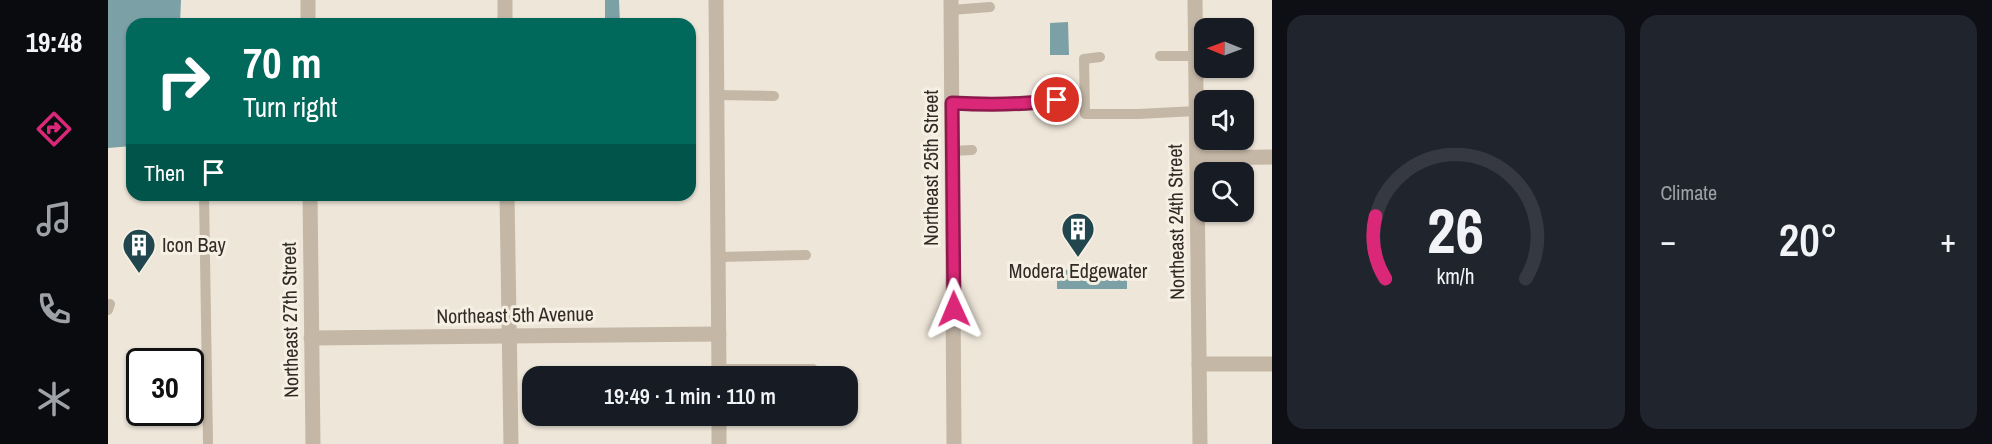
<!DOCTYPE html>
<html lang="en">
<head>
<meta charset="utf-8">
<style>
	body { margin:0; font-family:"Archivo Narrow",sans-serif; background:#20242c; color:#f1f3f6; height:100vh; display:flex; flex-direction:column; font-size:22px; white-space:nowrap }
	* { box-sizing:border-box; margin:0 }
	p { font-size:20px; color:#9ea1a6 }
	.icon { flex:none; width:33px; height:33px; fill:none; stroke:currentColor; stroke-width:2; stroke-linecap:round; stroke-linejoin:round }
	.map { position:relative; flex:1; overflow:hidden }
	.drawer { display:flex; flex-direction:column; gap:15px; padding:15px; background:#0d0f14; width:720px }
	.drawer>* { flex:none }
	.top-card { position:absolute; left:18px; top:18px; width:570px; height:183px; border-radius:18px; box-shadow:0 2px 4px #0004; background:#00695c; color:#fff; overflow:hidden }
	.needle { width:39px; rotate:271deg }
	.buttons { position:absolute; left:1086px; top:18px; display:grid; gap:12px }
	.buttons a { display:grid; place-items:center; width:60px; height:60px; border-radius:12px; background:#171b24; box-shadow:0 2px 4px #0004; font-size:30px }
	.speed { position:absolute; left:18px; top:348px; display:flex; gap:12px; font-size:30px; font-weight:700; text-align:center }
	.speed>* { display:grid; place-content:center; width:78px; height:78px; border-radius:50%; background:#171b24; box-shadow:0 2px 4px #0004; line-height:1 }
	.speed .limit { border:3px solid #111; border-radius:9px; background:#fff; color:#111 }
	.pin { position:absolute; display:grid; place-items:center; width:51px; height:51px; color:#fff; margin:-26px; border:3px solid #fff; border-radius:50%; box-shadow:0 2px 6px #0007 }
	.me { position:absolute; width:66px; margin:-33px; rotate:359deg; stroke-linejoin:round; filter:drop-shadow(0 0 4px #0008) }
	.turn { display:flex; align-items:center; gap:21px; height:126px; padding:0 18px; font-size:27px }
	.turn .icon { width:78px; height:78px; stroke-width:2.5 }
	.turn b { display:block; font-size:42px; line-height:51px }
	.then { display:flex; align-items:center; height:57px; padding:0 18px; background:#0003; gap:12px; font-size:22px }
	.big { font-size:45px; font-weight:600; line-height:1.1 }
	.drawer .tile { flex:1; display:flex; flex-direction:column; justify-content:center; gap:9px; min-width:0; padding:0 21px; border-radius:18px; background:#20242c }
	.drawer .dial { align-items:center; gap:0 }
	.dial svg { height:156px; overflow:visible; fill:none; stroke:#363941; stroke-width:7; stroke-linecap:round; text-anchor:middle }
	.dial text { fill:#f1f3f6; stroke:none }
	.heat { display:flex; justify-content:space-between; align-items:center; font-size:33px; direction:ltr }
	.drawer .tiles { flex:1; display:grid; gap:15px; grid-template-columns:repeat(2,1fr) }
	.trip { position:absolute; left:414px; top:366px; width:336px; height:60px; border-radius:18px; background:#171b24; box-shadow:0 2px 4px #0004; font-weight:600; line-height:60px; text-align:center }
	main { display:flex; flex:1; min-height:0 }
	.tabs { display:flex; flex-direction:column; width:108px; justify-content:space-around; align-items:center; background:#090b0e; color:#9ea1a6 }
	.tabs .icon { width:42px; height:42px }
	.tabs .on { color:#db2777 }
	.tabs b { font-size:27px; color:#f1f3f6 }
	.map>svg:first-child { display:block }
	.water { fill:#7ba1a7 }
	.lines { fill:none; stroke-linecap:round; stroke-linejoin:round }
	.service { stroke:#c4b7a6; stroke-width:10 }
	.minor { stroke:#c4b7a6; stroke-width:15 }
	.route-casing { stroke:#8e194d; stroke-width:15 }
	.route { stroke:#db2777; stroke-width:10 }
	.labels { text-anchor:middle; stroke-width:6; stroke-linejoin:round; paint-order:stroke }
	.street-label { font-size:20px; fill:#312b26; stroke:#f6f0e4 }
	.poi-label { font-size:20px; fill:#312b26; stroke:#f6f0e4; text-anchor:start }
</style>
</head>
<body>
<main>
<nav class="tabs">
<b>19:48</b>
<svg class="icon on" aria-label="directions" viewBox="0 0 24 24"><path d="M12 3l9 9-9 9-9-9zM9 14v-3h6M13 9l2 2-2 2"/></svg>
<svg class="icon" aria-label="music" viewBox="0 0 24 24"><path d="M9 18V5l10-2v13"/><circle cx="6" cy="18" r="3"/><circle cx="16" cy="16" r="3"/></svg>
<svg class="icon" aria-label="phone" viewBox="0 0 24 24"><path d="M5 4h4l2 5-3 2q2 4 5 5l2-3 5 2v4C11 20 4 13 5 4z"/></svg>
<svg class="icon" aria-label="climate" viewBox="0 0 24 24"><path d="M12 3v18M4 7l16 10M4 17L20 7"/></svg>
</nav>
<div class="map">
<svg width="1164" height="444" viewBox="0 0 1164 444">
	<rect width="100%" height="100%" fill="#eee6d9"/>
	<g class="water">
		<path d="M 0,0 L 73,0 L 72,24 L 24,24 L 24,146 L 0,148 Z"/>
		<path d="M 497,0 L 511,0 L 512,24 L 497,24 Z"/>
		<path d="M 960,22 L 961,55 L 942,55 L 942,23 Z"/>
		<path d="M 1019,269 L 1019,289 L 949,289 L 949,270 Z"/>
	</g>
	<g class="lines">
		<g class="service">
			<path d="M 843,10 L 882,7"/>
			<path d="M 1052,56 L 1087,56"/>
			<path d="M 992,57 L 976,59 L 977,114 L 1030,114 L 1088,111"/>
			<path d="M 609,95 L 666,96"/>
			<path d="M 844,103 C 880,105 914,105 949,100"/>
			<path d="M 844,151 L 864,150"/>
			<path d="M 96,195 L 100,442"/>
			<path d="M 610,257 L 698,255"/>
			<path d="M 0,310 L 2,304"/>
			<path d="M 611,369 L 705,369"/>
		</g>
		<g class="minor">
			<path d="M 200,0 L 200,24"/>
			<path d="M 397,0 L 397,24"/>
			<path d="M 608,0 L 611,376"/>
			<path d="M 843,0 L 846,444"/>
			<path d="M 1087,0 L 1092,444"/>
			<path d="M 1089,158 L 1164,157"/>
			<path d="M 202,195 L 205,444"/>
			<path d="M 399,195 L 403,444"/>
			<path d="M 203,338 L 611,334"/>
			<path d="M 1091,364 L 1164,364"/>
			<path d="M 611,416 L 611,444"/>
		</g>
	</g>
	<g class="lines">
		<defs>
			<path id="route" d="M 846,309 L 844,103 C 880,105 914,105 949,100"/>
		</defs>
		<use href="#route" class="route-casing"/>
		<use href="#route" class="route"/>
	</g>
	<defs>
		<symbol id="building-pin" viewBox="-11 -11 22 30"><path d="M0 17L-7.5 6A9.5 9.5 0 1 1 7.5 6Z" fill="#21464e" stroke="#f6f0e4"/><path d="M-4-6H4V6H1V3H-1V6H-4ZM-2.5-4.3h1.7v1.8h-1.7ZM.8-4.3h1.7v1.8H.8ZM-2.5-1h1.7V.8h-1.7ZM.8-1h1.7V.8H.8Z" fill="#fff"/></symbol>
	</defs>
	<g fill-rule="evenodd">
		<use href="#building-pin" x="951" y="210" width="38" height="52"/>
		<use href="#building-pin" x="12" y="226" width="38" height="52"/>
	</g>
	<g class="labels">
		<g class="street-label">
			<text transform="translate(823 168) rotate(-90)" y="7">Northeast 25th Street</text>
			<text transform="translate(1068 222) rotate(-91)" y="7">Northeast 24th Street</text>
			<text transform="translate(407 315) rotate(-1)" y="7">Northeast 5th Avenue</text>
			<text transform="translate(182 320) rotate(-91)" y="7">Northeast 27th Street</text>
		</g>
		<g class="poi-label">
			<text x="54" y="252">Icon Bay</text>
			<text x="970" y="278" text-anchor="middle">Modera Edgewater</text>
		</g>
	</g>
</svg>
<div class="buttons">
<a><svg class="needle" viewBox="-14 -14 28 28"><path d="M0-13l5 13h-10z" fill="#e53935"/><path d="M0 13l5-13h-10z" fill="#9ea1a6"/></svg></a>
<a><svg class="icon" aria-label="sound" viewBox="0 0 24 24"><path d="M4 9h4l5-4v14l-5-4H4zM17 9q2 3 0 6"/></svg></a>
<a><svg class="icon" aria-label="search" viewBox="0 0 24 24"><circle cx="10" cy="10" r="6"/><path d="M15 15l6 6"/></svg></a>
</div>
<div class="speed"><div class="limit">30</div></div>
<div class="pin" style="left:949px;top:100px;background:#d93025"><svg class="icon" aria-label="arrive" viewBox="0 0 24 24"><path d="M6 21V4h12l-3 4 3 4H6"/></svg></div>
<svg class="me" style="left:846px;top:309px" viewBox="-20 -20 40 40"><path d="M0-17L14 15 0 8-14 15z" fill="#db2777" stroke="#fff" stroke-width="4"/></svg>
<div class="trip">19:49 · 1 min · 110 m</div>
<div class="top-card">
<div class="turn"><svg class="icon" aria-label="right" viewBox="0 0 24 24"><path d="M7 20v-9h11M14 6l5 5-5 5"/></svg><div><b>70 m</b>Turn right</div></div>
<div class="then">Then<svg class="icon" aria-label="arrive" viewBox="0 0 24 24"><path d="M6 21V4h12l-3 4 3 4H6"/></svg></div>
</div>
</div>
<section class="drawer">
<div class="tiles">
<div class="tile dial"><svg viewBox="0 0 100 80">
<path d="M14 69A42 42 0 1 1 86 69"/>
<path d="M14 69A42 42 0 0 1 9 37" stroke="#db2777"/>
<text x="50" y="56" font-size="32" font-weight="700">26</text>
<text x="50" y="72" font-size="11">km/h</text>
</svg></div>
<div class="tile"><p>Climate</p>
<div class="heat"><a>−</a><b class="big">20°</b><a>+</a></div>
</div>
</div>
</section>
</main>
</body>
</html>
